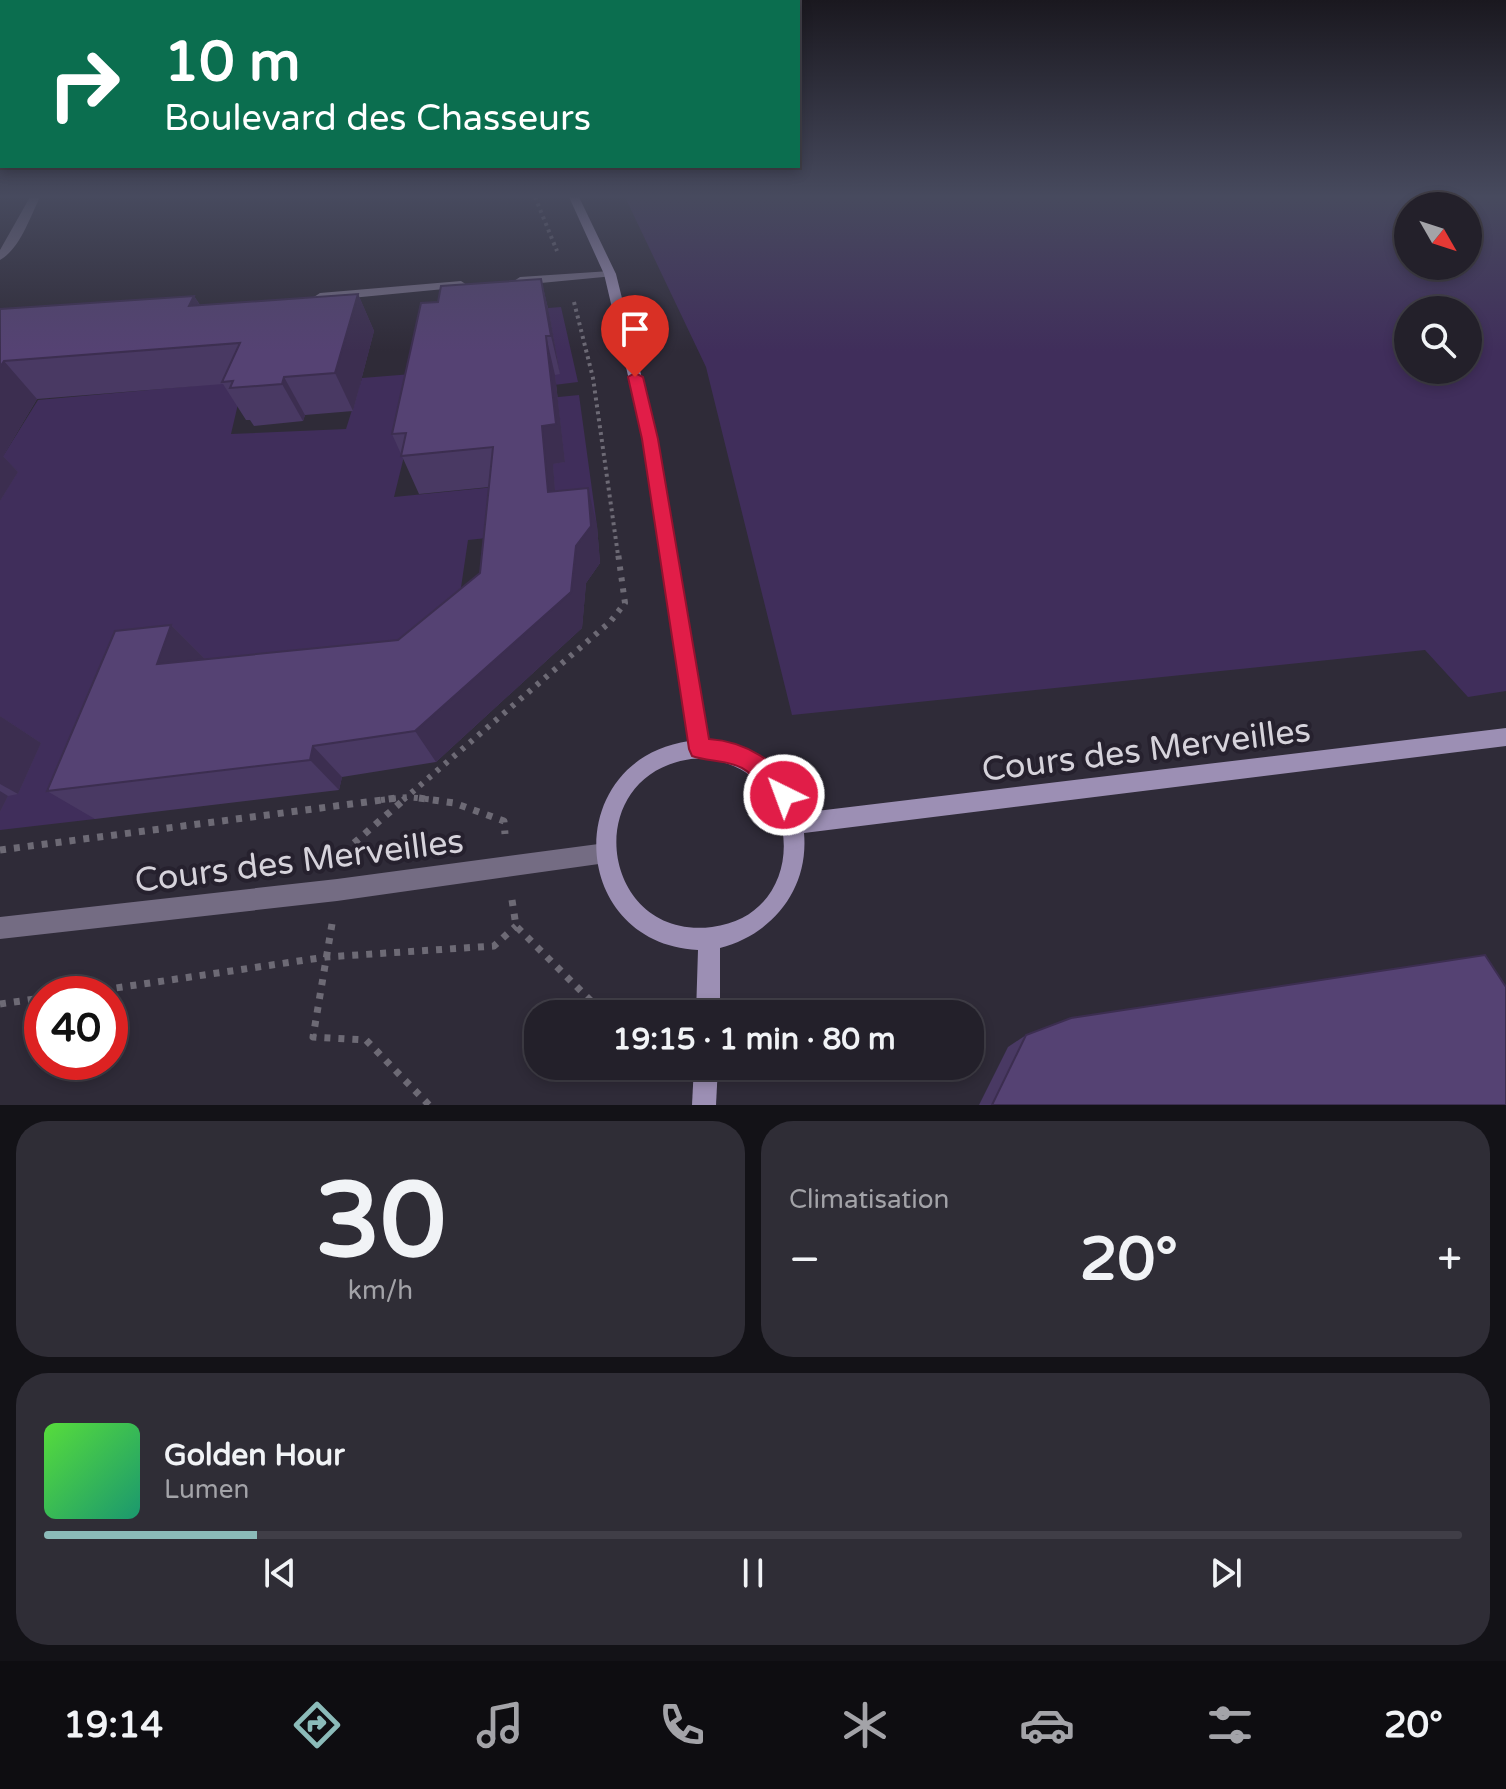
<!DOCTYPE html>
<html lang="fr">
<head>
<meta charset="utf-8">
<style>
	body { margin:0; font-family:"Varela Round",sans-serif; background:#2f2d36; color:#f1f3f6; height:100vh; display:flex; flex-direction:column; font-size:30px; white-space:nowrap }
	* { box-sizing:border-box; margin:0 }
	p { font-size:26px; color:#a3a3a8 }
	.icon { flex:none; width:44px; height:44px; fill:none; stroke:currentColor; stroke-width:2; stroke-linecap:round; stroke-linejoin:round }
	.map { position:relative; height:1105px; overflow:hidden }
	.side { display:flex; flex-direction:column; gap:16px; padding:16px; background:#131217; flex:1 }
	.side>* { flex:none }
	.top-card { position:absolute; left:0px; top:0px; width:800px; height:168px; box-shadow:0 4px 12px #0003,0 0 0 2px #403e47; background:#0b6e4f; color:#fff; overflow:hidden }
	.needle { width:52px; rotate:129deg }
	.fabs { position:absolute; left:1394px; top:192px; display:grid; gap:16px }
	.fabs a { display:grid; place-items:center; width:88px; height:88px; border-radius:50%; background:#23202a; box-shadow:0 4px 12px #0003,0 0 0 2px #403e47; font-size:40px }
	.speed { position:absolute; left:24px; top:976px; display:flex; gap:16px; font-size:40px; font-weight:700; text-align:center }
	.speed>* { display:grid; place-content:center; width:104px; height:104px; border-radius:50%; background:#23202a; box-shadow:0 4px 12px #0003,0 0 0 2px #403e47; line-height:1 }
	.speed .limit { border:12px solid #d22; background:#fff; color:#111 }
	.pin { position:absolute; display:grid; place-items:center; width:68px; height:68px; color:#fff; margin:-82px -34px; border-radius:50% 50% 50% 0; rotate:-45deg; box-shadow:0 0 8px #0007 }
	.pin .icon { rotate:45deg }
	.me { position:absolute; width:88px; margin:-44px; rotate:318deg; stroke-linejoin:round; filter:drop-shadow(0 0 6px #0008) }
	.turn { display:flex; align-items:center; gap:28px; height:168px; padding:0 32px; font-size:36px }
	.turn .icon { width:104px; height:104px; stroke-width:2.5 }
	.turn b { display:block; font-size:56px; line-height:68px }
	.big { font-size:60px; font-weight:700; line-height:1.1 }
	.side .widget { flex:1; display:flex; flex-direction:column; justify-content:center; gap:12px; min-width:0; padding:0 28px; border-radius:32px; background:#2f2d36 }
	.side .dial { align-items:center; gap:0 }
	.dial b { font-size:104px; line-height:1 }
	.song { display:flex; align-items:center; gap:24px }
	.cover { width:96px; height:96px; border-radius:12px; background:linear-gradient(135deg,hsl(110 70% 55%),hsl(160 70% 35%)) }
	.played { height:8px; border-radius:4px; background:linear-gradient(90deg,#8bbbb9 15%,#403e47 15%) }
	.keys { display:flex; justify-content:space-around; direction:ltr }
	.heat { display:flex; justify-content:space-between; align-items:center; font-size:44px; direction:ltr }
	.side .tiles { flex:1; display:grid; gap:16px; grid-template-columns:1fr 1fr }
	.widget:last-child { grid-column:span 2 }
	.trip { position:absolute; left:524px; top:1000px; width:460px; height:80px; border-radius:32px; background:#23202a; box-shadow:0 4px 12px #0003,0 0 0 2px #403e47; font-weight:700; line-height:80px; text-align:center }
	.menu { display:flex; height:128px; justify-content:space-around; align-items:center; background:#0e0d11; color:#a3a3a8 }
	.menu .icon { width:56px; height:56px }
	.menu .selected { color:#8bbbb9 }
	.menu b { font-size:36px; color:#f1f3f6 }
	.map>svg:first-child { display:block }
	.green { fill:#402e5b; fill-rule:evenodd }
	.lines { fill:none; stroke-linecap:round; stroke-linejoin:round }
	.path-far2 { stroke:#6d6a75; stroke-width:4; stroke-dasharray:3 4; stroke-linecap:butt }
	.path-far1 { stroke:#6d6a75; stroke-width:6; stroke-dasharray:4 7; stroke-linecap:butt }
	.path { stroke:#6d6a75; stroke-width:7; stroke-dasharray:6 8; stroke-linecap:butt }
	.street { fill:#746c83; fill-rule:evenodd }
	.secondary { fill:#9c8fb4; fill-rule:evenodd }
	.wall { fill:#493963 }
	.shaded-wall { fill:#3c2e50 }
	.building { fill:#554273; stroke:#3c2e50; stroke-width:2 }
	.route { fill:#e11d48; stroke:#92132f; stroke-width:2 }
	.labels { text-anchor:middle; stroke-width:8; stroke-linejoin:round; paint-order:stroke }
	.near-street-label { font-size:34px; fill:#d6d3db; stroke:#26212e }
</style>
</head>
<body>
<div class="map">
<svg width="1506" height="1105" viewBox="0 0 1506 1105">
	<rect width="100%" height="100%" fill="#2f2b38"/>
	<g class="green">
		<path d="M 625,197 L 1506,197 L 1506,691 L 1468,697 L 1425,650 L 792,715 L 706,367 ZM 1468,206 L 1468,266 L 1408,266 L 1408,206 ZM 1408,310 L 1468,310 L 1468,370 L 1408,370 Z"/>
		<path d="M 561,307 L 578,382 L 546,386 L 436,326 L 394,497 L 554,481 L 538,399 L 579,395 L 597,526 L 468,540 L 459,601 L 418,638 L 153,665 L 95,819 L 0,830 L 0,461 L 38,400 L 193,386 L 217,333 L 238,404 L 231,434 L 346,429 L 362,378 L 412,374 L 425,318 Z"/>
	</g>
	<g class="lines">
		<g class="path-far2">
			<path d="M 535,197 L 557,251"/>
			<path d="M 574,302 L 593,378 L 618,555"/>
		</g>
		<g class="path-far1">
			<path d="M 381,800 L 408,797 L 435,800"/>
			<path d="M 403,800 L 610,622 L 625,603 L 618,553"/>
		</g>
		<g class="path">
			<path d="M 419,798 L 454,803 L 504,821 L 505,834"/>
			<path d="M 0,850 L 397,798"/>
			<path d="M 349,856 L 354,843 L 406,798"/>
			<path d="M 512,900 L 516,926 L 604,1014"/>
			<path d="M 332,924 L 313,1037 L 366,1040 L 429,1105"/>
			<path d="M 75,994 L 326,957 L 494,946 L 516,926"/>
			<path d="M 0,1004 L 42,998"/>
		</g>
		<g class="street">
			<path d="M 30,197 L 40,197 C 30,217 20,249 0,260 L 0,250 Z"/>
			<path d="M 610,271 L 616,274 L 614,276 L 520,285 L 514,281 L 520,277 Z"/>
			<path d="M 461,281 L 467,285 L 465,287 L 320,301 L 314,297 L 320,293 Z"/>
			<path d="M 606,843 L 613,846 L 616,853 L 613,860 L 606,863 L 337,901 L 0,939 L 0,917 L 337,879 Z"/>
		</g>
		<g class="secondary">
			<path d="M 569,197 L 579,197 L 616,274 L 657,439 L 708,741 C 752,746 784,772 800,813 L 1506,728 L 1506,746 L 804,833 C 809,889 773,934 720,948 L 720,1014 L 696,1014 L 698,950 C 568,943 560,760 689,741 L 643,439 L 604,274 ZM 691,759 C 803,753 818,914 712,927 C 600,941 578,775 691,759 Z"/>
			<path d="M 694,1066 L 718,1066 L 716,1105 L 692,1105 Z"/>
		</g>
	</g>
	<g class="wall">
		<path d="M 541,279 L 550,317 L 560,374 L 555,375 L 565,462 L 553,464 L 555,491 L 597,526 L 600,563 L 586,583 L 582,628 L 436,762 L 342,777 L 339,790 L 95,819 L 47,791 L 171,625 L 205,659 L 398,640 L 480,573 L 489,487 L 419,494 L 392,434 L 438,302 Z"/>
		<path d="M 358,294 L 374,331 L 353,411 L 305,415 L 303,421 L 254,426 L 250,420 L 246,420 L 223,384 L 37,399 L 3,456 L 18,472 L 0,501 L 0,309 L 194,296 L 200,305 Z"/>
		<path d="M 0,716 L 41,743 L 18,794 L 8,796 L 0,812 Z"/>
		<path d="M 1026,1035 L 1506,1105 L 979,1105 L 1008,1047 Z"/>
	</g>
	<g class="shaded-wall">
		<path d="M 541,279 L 550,317 L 560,374 L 551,336 Z"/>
		<path d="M 358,294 L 374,331 L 353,411 L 335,373 Z"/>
		<path d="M 194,296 L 217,333 L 189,306 Z"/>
		<path d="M 546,336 L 555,375 L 565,462 L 553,464 L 558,530 L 548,492 L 542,426 Z"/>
		<path d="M 4,361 L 37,399 L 3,456 L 18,472 L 0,501 L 0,367 Z"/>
		<path d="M 284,377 L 305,415 L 303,421 L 282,384 Z"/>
		<path d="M 588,488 L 597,526 L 600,563 L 586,583 L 582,628 L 436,762 L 415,731 L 576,546 Z"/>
		<path d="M 171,625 L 206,660 L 157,664 Z"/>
		<path d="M 0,716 L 41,743 L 18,794 L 0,784 Z"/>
		<path d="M 313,746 L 342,777 L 339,790 L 310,760 Z"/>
		<path d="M 0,791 L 8,796 L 0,812 Z"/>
	</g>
	<g class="building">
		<path d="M 541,279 L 551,336 L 546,336 L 556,424 L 542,426 L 548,492 L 588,488 L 591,526 L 576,546 L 571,592 L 415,731 L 313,746 L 310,760 L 47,791 L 115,631 L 171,625 L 157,664 L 398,640 L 480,573 L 493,447 L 401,456 L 406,433 L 392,434 L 421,303 L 438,302 L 441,286 Z"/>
		<path d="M 358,294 L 335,373 L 284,377 L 282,384 L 230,388 L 233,381 L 222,382 L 240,343 L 4,361 L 0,367 L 0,309 L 194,296 L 189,306 Z"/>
		<path d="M 1485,955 L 1506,987 L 1506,1105 L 992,1105 L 1026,1035 L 1071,1018 Z"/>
	</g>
	<linearGradient id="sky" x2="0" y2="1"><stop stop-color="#1a181f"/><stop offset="0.56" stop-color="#474a5e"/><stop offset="1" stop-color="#474a5e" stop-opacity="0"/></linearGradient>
	<rect width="1506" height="351" fill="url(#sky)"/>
	<path class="route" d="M 635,373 L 643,377 L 658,439 L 709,739 C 743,741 782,762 795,795 L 792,802 L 784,806 C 767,799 759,777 742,768 C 725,759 708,762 692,756 L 689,749 L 642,439 L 628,377 Z"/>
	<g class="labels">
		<g class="near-street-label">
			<text transform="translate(1146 749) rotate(-7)" y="12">Cours des Merveilles</text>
			<text transform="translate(299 860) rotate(-7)" y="12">Cours des Merveilles</text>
		</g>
	</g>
</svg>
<div class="fabs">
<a><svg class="needle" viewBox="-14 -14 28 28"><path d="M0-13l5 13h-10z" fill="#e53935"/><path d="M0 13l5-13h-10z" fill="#a3a3a8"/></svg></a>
<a><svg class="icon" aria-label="search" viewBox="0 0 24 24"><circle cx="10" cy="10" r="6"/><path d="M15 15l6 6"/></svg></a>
</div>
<div class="speed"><div class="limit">40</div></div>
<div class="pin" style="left:635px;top:377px;background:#d93025"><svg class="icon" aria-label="arrive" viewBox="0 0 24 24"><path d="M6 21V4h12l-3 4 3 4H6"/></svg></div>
<svg class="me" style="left:784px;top:795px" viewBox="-20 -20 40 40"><circle r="17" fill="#e11d48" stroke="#fff" stroke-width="3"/><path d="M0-11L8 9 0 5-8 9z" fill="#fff"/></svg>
<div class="trip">19:15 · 1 min · 80 m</div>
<div class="top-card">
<div class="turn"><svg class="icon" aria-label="right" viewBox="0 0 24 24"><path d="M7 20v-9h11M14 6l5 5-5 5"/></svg><div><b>10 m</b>Boulevard des Chasseurs</div></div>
</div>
</div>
<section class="side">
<div class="tiles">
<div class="widget dial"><b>30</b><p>km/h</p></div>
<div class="widget"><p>Climatisation</p>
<div class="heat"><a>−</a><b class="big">20°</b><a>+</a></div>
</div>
<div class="widget">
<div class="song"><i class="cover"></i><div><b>Golden Hour</b><p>Lumen</p></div></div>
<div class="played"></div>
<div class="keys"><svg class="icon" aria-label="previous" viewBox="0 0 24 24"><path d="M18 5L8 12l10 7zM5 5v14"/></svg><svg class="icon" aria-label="pause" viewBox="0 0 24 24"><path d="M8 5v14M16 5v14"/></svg><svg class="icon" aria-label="next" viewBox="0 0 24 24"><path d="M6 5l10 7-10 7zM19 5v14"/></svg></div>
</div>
</div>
</section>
<nav class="menu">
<b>19:14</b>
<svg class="icon selected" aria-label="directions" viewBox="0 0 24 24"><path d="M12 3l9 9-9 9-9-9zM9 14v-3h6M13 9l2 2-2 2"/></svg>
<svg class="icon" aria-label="music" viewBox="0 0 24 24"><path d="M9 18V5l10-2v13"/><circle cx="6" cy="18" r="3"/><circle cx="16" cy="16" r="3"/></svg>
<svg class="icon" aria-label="phone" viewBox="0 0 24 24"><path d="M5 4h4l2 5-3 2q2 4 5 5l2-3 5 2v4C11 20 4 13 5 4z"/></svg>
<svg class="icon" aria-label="climate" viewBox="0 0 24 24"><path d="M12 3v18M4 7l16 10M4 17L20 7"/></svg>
<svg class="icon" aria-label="car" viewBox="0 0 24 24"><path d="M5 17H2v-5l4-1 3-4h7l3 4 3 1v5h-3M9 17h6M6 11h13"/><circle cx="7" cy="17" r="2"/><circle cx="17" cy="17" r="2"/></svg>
<svg class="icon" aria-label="filters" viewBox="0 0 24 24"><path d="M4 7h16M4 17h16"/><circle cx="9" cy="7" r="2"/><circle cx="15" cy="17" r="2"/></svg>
<b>20°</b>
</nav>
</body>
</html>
